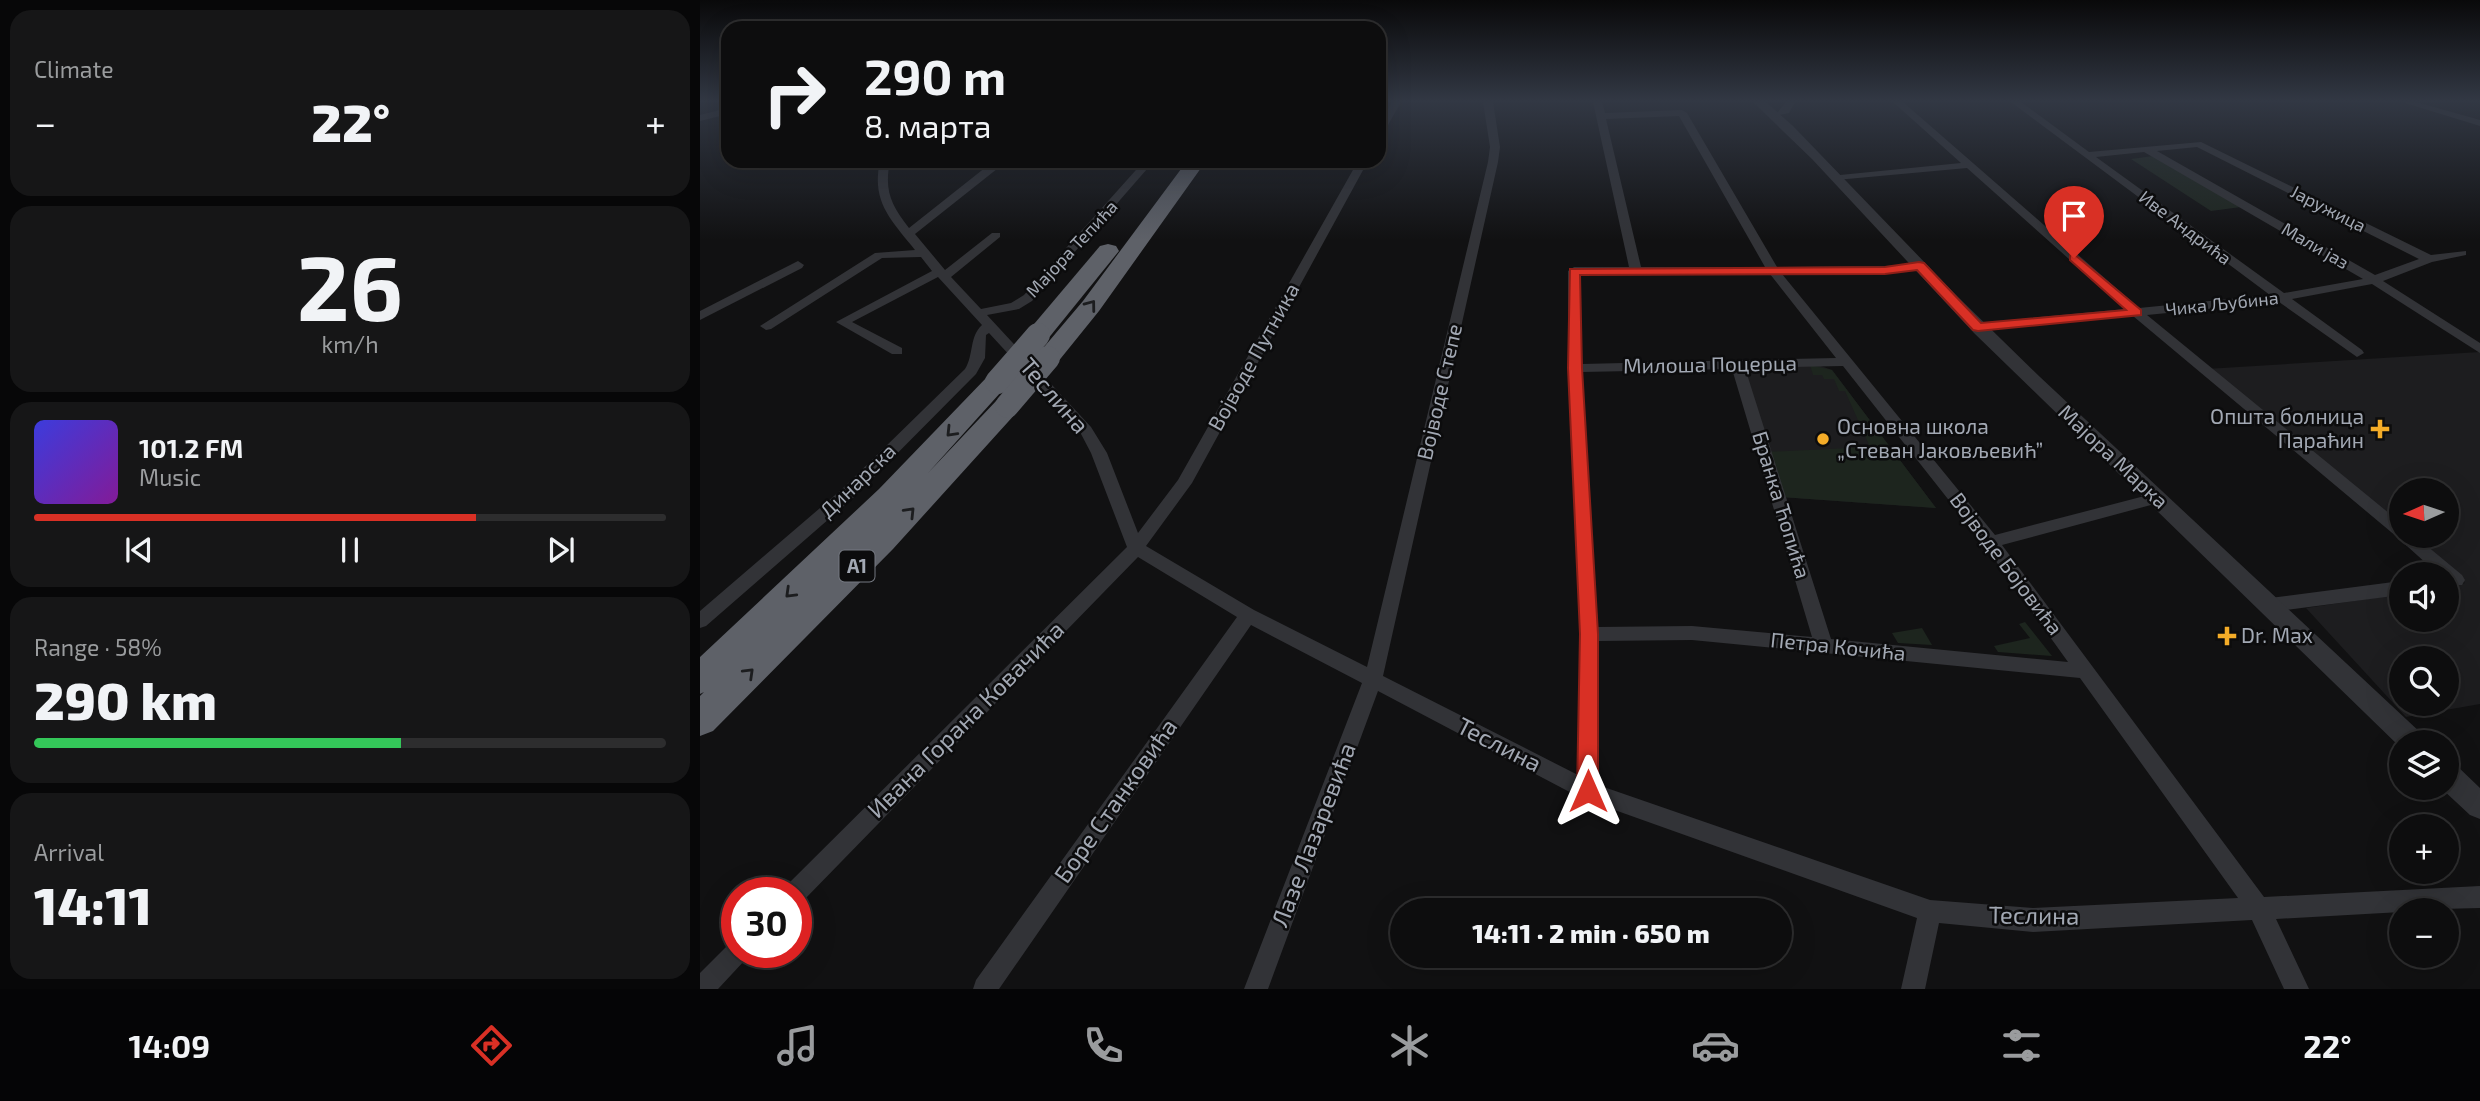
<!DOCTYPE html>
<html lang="en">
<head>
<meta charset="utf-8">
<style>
	body { margin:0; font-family:"Exo 2",sans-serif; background:#161617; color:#f1f3f6; height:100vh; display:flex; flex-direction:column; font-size:26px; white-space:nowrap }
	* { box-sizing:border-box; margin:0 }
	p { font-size:23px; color:#9a9c9e }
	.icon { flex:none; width:38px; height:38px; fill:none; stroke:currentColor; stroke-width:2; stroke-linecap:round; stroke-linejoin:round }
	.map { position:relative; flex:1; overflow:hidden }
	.side { display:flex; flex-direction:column; gap:10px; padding:10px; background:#070708; width:700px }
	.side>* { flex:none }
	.hud { position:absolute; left:21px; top:21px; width:665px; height:147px; border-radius:21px; box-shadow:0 7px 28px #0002,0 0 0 2px #2d2d2e; background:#0d0d0e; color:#f1f3f6; overflow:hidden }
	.needle { width:46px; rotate:267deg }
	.tools { position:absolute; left:1689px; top:478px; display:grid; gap:14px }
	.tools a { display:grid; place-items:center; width:70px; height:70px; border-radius:50%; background:#0d0d0e; box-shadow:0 7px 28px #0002,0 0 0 2px #2d2d2e; font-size:35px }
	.speed { position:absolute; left:21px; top:877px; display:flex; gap:14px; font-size:35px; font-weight:700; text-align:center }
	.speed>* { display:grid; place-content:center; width:91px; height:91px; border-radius:50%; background:#0d0d0e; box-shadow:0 7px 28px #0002,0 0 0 2px #2d2d2e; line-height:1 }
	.speed .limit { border:10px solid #d22; background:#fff; color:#111 }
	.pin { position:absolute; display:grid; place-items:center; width:60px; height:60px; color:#fff; margin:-72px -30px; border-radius:50% 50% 50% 0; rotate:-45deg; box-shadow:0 0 7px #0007 }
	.pin .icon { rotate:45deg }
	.me { position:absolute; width:77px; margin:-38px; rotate:0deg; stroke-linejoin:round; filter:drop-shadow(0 0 5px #0008) }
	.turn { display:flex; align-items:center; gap:24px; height:147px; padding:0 28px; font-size:32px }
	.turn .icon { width:91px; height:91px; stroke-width:2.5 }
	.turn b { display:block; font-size:49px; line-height:60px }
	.big { font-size:52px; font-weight:800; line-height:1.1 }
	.side .tile { flex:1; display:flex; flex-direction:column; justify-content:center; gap:10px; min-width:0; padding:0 24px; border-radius:21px; background:#161617 }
	.side .dial { align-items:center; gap:0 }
	.dial b { font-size:91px; line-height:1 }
	.song { display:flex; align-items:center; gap:21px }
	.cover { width:84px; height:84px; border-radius:10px; background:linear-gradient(135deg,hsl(240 70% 55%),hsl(290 70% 35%)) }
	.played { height:7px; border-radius:4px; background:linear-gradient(90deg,#d93025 70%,#2d2d2e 70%) }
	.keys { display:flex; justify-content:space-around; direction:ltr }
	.heat { display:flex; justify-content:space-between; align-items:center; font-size:38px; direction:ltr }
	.charge { height:10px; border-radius:5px; background:linear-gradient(90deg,#34c759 58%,#2d2d2e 0) }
	.trip { position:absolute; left:690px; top:898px; width:402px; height:70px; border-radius:35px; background:#0d0d0e; box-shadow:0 7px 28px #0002,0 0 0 2px #2d2d2e; font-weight:800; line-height:70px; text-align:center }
	.tab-bar { display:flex; height:112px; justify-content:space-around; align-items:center; background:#050506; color:#9a9c9e }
	.tab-bar .icon { width:49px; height:49px }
	.tab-bar .active { color:#d93025 }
	.tab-bar b { font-size:32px; color:#f1f3f6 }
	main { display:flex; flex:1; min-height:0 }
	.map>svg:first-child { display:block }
	.built { fill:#1d1d1f; fill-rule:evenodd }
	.green { fill:#1d251e }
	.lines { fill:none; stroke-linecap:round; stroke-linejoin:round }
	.minor { fill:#323337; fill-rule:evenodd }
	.tertiary { fill:#323337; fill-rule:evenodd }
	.motorway { fill:#5e6168; fill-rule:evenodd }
	.motorway-bridge { stroke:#5e6168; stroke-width:24 }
	.oneway { stroke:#1c1d1f }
	.route { fill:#d93025; stroke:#8d1f18; stroke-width:2 }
	.poi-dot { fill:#f4ac28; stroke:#0c0c0d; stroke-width:2.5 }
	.labels { text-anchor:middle; stroke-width:5; stroke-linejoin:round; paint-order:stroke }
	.far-street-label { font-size:18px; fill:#a2a8b3; stroke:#0c0c0d }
	.shield { fill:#0c0c0d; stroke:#757981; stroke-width:2 }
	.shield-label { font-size:19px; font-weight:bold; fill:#a2a8b3 }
	.street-label { font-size:21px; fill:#a2a8b3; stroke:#0c0c0d }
	.poi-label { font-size:21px; fill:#a2a8b3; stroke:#0c0c0d; text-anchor:start }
	.near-street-label { font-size:24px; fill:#a2a8b3; stroke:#0c0c0d }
</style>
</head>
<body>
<main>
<section class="side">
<div class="tile"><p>Climate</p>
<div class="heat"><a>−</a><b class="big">22°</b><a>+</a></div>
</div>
<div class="tile dial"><b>26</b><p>km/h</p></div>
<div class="tile">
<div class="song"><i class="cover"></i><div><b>101.2 FM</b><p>Music</p></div></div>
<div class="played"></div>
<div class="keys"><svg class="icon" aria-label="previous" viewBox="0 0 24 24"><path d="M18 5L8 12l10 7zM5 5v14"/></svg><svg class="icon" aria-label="pause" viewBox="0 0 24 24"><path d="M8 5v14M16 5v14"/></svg><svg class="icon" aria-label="next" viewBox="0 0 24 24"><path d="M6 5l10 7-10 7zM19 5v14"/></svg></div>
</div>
<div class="tile"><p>Range · 58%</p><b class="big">290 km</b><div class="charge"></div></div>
<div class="tile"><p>Arrival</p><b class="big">14:11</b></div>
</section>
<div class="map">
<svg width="1780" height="989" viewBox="0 0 1780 989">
	<rect width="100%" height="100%" fill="#111112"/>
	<g class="built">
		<path d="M 1780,352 L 1780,704 L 1706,717 L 1606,608 L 1701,594 L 1701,620 L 1746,620 L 1747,587 L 1765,583 L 1708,536 L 1746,536 L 1746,490 L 1701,490 L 1701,530 L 1506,369 ZM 1701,658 L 1746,658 L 1746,704 L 1701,704 Z"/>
		<path d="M 1118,365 L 1132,370 L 1236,508 L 1081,497 L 1040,370 L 1047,367 Z"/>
	</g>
	<g class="green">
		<path d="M 1453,156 L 1541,207 L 1511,211 L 1431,159 Z"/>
		<path d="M 1110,365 L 1132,370 L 1236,508 L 1081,497 L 1066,452 L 1170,447 L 1145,391 L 1139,391 L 1134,379 L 1124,379 L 1122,375 L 1113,375 Z"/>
		<path d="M 1325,622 L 1352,656 L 1298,652 L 1294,646 L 1330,638 L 1319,624 Z"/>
		<path d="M 1222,628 L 1232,645 L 1198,643 L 1192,633 Z"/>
	</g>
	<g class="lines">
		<g class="minor">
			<path d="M 692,102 L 701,102 L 684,132 L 679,135 L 679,124 Z"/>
			<path d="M 783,102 L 793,102 L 800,147 L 798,162 L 683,676 L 878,775 L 880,634 L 868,368 L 868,271 L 874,267 L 929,267 L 893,102 L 902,102 L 905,113 L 982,110 L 987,113 L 1077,267 L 1185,266 L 1223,263 L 1223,269 L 1185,274 L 1082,274 L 1295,535 L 1456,493 L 1462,494 L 1464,498 L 1462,502 L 1302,545 L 1564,897 L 1780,886 L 1780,908 L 1701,910 L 1701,912 L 1576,919 L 1609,989 L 1584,989 L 1552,920 L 1333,932 L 1239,923 L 1225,989 L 1201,989 L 1217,918 L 881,798 L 678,691 L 568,989 L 544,989 L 662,683 L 551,625 L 299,989 L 273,989 L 276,980 L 537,617 L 438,557 L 104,900 L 96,903 L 96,892 L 85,892 L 88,884 L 427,547 L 391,453 L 380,432 L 289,333 L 286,335 L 285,358 L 276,374 L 153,498 L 6,626 L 0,628 L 0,611 L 141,490 L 265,369 C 274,354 269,337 282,325 L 238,277 L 152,322 L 202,348 L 202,354 L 192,354 L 136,322 L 232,271 L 221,257 L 182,258 L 71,329 L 66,330 L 60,326 L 175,253 L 215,250 C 191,220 171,202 180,161 L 190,161 C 184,191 191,205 209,228 L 286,167 L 295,161 L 307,161 L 215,234 L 245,270 L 292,233 L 300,233 L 300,237 L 251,277 L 281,309 L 311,303 L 324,295 L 444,161 L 454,161 L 332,301 L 319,309 L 287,315 L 391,427 L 407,453 L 438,533 L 478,480 L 658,161 L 668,161 L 492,483 L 446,546 L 554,610 L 667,667 L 788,162 L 790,147 ZM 979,116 L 1065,267 L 941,267 L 906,119 ZM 1070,274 L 1136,358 L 882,364 L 880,275 ZM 1143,366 L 1285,546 L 1368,662 L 1131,639 L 1045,368 ZM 1032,369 L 1112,637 L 992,626 L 898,627 L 882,372 ZM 992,640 L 1380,678 L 1538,898 L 1333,908 L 1230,900 L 898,785 L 898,641 Z"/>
			<path d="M 1086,102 L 1095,102 L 1089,113 L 1079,115 L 1077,113 Z"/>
			<path d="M 1193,102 L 1203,102 L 1439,308 L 1570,295 L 1311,102 L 1321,102 L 1389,152 L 1501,142 L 1731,255 L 1766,251 L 1766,255 L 1732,262 L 1683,281 L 1780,343 L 1780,353 L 1672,284 L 1592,299 L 1662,350 L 1664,353 L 1657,357 L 1579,302 L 1447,315 L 1701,523 L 1701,536 L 1715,536 L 1762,575 L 1765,580 L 1762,585 L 1750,585 L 1746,582 L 1746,574 L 1738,574 L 1697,537 L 1433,316 L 1273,330 L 1273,324 L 1278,323 L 1425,309 L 1267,168 L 1136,180 L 1136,176 L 1140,175 L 1261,163 ZM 1497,147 L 1719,259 L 1675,275 L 1457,151 ZM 1444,152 L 1663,279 L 1584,293 L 1396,157 Z"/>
			<path d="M 1702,102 L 1716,102 L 1780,120 L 1780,126 Z"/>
			<path d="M 28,108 L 28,114 L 0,121 L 0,115 Z"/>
			<path d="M 98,261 L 104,265 L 102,268 L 0,320 L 0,311 Z"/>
			<path d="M 1701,581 L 1701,595 L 1570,612 L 1564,610 L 1561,605 L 1564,600 L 1570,598 Z"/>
			<path d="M 37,940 L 37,952 L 49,952 L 45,960 L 18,989 L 0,989 L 0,973 L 29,944 Z"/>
		</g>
		<g class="tertiary">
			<path d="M 1053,102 L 1066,102 L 1093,126 L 1258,297 L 1340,377 L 1722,734 L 1726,742 L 1701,742 L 1701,748 L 1274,333 L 1112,159 Z"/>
			<path d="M 1746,762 L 1756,765 L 1780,788 L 1780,819 L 1770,815 L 1741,788 L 1746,788 Z"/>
		</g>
		<g class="motorway">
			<path d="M 487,161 L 506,161 L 399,311 L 357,363 L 348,366 L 339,363 L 335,358 L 339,353 L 383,301 Z"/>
			<path d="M 408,244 L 416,246 L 419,251 L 347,340 L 338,342 L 329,340 L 326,335 L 329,330 L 400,246 Z"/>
			<path d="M 297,374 L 306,376 L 310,382 L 228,473 L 297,400 L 307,398 L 317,400 L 320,406 L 317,412 L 193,549 L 13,731 L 0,736 L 0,696 L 4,692 L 0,694 L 0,657 L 179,489 L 288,376 Z"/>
		</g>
		<g class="motorway-bridge">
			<path d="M 297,382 L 338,335"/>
			<path d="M 307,406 L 348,358"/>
		</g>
	</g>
	<defs><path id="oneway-chevron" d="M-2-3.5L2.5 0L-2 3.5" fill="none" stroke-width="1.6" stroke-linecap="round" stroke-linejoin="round" transform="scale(1.75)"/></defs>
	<g class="oneway">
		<use href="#oneway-chevron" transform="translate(391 305) rotate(-53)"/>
		<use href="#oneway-chevron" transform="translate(251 432) rotate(134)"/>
		<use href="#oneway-chevron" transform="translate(210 512) rotate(-46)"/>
		<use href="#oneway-chevron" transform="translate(90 593) rotate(136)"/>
		<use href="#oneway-chevron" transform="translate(49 673) rotate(-44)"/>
	</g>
	<linearGradient id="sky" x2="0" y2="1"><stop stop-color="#09090a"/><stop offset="0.42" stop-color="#323844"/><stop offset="1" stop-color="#323844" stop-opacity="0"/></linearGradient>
	<rect width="1780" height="240" fill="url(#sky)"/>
	<path class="route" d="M 1374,254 L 1441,310 L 1441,315 L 1278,331 L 1273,330 L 1217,270 L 1185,274 L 880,275 L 882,368 L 898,634 L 898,791 L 895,798 L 888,801 L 880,798 L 877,791 L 880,634 L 868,368 L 870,269 L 1185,267 L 1219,262 L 1224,263 L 1281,323 L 1426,310 L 1370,260 L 1370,255 Z"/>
	<g class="poi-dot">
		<path d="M1676.5 418.5h7v7h7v7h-7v7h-7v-7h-7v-7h7z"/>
		<circle cx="1123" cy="439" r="7"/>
		<path d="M1523.5 625.5h7v7h7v7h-7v7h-7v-7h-7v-7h7z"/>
	</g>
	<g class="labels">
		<g class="far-street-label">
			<text transform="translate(1628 209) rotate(27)" y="6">Јаружица</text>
			<text transform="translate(1485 228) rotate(37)" y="6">Иве Андрића</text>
			<text transform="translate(1615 246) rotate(30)" y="6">Мали јаз</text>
			<text transform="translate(372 249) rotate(-47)" y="6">Мајора Тепића</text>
			<text transform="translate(1522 304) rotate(-6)" y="6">Чика Љубина</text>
		</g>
		<rect class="shield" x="139.5" y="550.5" width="35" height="31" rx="5"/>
		<g class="shield-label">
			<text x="157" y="573">A1</text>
		</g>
		<g class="street-label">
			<text transform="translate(554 357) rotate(-61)" y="7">Војводе Путника</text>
			<text transform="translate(1010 365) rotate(-1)" y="7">Милоша Поцерца</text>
			<text transform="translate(740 392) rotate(-77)" y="7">Војводе Степе</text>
			<text transform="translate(1413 457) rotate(43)" y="7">Мајора Марка</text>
			<text transform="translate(158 481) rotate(-44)" y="7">Динарска</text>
			<text transform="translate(1081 505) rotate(73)" y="7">Бранка Ћопића</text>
			<text transform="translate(1306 564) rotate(53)" y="7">Војводе Бојовића</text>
			<text transform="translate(1138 647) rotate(6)" y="7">Петра Кочића</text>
		</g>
		<g class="poi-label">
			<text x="1664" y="424" text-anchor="end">Општа болница<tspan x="1664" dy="24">Параћин</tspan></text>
			<text x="1137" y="434">Основна школа<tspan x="1137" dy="24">„Стеван Јаковљевић”</tspan></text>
			<text x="1541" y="643">Dr. Max</text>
		</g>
		<g class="near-street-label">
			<text transform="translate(354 396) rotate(49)" y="8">Теслина</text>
			<text transform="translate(266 720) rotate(-45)" y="8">Ивана Горана Ковачића</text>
			<text transform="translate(799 745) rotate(27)" y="8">Теслина</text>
			<text transform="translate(416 801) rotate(-55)" y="8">Боре Станковића</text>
			<text transform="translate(614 835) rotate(-69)" y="8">Лазе Лазаревића</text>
			<text transform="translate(1334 916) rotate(1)" y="8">Теслина</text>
		</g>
	</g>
</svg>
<div class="tools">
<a><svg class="needle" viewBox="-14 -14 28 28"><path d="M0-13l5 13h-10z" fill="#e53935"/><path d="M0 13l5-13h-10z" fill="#9a9c9e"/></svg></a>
<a><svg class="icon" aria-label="sound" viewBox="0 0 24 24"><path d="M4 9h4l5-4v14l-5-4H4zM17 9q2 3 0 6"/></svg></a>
<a><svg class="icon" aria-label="search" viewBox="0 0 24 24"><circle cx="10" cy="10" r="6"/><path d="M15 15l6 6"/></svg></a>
<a><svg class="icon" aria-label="layers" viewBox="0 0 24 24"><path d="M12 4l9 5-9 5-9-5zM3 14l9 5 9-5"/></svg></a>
<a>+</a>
<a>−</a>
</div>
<div class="speed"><div class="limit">30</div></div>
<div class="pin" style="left:1374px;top:258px;background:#d93025"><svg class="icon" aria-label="arrive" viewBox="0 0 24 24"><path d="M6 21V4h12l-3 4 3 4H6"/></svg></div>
<svg class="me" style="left:888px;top:791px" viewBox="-20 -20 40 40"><path d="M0-17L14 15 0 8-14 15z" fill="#d93025" stroke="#fff" stroke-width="4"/></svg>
<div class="trip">14:11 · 2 min · 650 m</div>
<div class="hud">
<div class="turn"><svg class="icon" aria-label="right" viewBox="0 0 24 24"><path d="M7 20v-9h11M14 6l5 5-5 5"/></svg><div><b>290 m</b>8. марта</div></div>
</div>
</div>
</main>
<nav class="tab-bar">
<b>14:09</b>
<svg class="icon active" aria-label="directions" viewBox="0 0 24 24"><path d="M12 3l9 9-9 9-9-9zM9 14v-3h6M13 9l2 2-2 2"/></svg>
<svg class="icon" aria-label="music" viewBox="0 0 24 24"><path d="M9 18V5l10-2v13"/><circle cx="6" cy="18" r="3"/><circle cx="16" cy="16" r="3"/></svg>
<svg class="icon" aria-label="phone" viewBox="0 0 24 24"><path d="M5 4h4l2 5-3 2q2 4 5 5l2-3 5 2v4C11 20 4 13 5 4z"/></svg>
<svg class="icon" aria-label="climate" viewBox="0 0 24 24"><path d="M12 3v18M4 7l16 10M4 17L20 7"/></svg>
<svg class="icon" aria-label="car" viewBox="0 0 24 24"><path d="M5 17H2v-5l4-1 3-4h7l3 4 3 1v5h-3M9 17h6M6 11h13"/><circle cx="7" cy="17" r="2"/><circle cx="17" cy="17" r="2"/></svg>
<svg class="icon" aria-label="filters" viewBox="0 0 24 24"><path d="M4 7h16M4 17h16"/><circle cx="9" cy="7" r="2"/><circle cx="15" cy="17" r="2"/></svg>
<b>22°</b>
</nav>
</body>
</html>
